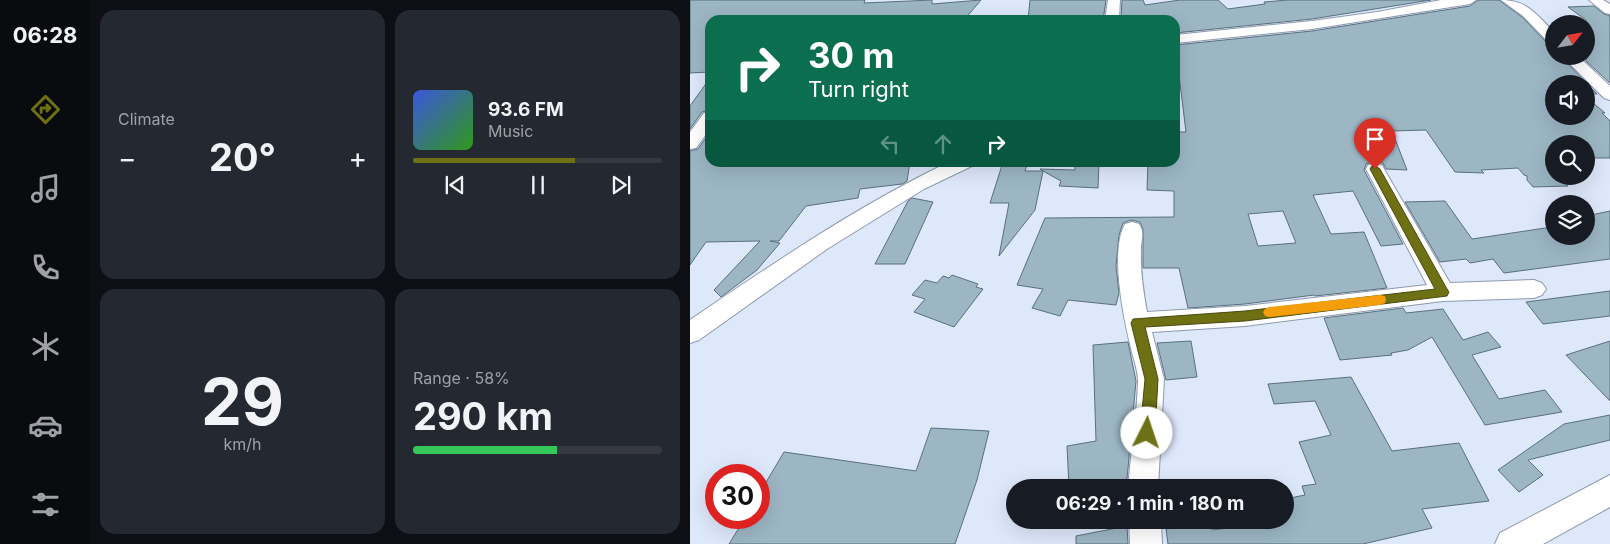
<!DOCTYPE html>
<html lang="en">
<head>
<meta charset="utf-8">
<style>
	body { margin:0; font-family:Inter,sans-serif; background:#242831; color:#f1f3f6; height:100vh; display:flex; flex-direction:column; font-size:19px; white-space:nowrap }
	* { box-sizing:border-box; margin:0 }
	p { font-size:16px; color:#9ea1a6 }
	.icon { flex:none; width:28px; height:28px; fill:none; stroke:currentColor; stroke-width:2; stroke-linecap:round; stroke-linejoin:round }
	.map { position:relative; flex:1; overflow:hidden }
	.side { display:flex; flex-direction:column; gap:10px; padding:10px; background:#0d0f14; width:600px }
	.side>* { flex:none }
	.guide { position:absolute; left:15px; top:15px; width:475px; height:152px; border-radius:15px; box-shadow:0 5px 20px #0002; background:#0b6e4f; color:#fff; overflow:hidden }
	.needle { width:32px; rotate:59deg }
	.controls { position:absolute; left:855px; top:15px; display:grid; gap:10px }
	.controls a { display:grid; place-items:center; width:50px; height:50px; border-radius:50%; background:#171b24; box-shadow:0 5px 20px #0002; font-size:25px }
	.speed { position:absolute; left:15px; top:464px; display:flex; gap:10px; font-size:25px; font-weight:700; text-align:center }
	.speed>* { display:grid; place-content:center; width:65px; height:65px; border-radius:50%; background:#171b24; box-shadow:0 5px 20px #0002; line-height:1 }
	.speed .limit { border:8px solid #d22; background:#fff; color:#111 }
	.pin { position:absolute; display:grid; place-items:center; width:42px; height:42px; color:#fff; margin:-51px -21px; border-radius:50% 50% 50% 0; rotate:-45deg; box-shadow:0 0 5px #0007 }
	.pin .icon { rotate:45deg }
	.me { position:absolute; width:55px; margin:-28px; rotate:4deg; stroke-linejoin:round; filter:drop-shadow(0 0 4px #0008) }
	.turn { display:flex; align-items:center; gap:18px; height:105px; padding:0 20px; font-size:22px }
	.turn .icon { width:65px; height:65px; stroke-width:2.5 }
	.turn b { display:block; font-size:35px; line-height:42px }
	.lanes { display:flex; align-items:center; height:48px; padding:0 20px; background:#0003; justify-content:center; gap:25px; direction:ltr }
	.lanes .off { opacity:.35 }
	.big { font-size:38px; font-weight:700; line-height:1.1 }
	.side .card { flex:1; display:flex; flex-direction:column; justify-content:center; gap:8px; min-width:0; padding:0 18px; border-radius:15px; background:#242831 }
	.side .dial { align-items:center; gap:0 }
	.dial b { font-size:65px; line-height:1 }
	.song { display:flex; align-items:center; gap:15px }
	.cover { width:60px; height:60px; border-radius:8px; background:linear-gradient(135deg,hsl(230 70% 55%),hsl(110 70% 35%)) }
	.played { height:5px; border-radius:2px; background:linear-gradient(90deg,#6e7014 65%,#363941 65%) }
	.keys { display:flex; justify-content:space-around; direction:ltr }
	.heat { display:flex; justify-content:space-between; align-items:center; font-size:28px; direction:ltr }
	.charge { height:8px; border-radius:4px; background:linear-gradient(90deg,#34c759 58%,#363941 0) }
	.side .tiles { flex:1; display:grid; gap:10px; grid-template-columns:repeat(2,1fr) }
	.trip { position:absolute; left:316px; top:479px; width:288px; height:50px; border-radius:25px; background:#171b24; box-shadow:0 5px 20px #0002; font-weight:700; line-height:50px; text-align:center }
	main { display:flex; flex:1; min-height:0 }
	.tabs { display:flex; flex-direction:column; width:90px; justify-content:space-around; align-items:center; background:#090b0e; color:#9ea1a6 }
	.tabs .icon { width:35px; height:35px }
	.tabs .current { color:#6e7014 }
	.tabs b { font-size:22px; color:#f1f3f6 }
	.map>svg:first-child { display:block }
	.building { fill:#9cb6c4; stroke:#59707d; fill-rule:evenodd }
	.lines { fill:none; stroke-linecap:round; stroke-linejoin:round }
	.minor-casing { stroke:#8d99ae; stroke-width:2 }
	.minor { fill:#fff; fill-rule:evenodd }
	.route { fill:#6e7014; stroke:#48490d }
	.slow { fill:#f59e0b }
</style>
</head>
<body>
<main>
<nav class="tabs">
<b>06:28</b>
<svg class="icon current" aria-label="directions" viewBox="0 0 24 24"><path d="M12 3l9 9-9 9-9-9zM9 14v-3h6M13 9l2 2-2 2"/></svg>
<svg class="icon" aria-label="music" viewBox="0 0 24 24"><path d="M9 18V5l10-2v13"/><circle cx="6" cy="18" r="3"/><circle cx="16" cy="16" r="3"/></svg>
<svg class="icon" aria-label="phone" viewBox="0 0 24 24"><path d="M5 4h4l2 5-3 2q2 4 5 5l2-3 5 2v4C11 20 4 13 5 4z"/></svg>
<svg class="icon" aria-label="climate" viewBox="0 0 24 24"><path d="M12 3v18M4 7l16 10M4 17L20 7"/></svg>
<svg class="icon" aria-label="car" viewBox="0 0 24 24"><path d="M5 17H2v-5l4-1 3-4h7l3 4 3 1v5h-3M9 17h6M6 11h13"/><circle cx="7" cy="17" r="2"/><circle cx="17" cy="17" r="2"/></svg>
<svg class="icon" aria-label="filters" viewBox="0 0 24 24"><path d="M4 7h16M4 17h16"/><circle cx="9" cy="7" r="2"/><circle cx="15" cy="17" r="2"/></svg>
</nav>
<section class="side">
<div class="tiles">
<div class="card"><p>Climate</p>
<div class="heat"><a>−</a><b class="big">20°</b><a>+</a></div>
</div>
<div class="card">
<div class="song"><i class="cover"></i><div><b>93.6 FM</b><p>Music</p></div></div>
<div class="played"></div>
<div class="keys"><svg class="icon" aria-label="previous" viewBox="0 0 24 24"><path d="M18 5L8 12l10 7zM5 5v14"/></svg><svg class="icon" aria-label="pause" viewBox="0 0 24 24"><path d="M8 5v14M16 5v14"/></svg><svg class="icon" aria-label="next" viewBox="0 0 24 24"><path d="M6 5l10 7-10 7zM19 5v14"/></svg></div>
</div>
<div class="card dial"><b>29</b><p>km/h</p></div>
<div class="card"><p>Range · 58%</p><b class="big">290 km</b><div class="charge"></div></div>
</div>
</section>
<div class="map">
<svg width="920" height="544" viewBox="0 0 920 544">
	<rect width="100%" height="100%" fill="#dee8fb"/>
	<g class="building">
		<path d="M 0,0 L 175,0 L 174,3 L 242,0 L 242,4 L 291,0 L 274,20 L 82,20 L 82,18 L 20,20 L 20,72 L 0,73 Z"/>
		<path d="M 340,0 L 416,0 L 413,20 L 338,20 Z"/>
		<path d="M 432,0 L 453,0 L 455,5 L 490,0 L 528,0 L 538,9 L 575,4 L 574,2 L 598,0 L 741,0 L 622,19 L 485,33 L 485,20 L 431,19 Z"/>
		<path d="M 788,0 L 809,0 L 832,17 L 858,44 L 864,46 L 864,56 L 870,56 L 907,94 L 896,93 L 896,84 L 864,84 L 864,116 L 896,116 L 896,97 L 915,113 L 912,113 L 920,121 L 920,158 L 896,158 L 896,144 L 864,144 L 864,176 L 870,176 L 878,186 L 843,187 L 837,180 L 837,176 L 834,175 L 828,168 L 791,170 L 794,173 L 765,172 L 736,130 L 702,131 L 717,170 L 696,169 L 693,163 L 684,161 L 676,164 L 674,170 L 713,244 L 691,246 L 663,191 L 623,195 L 641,234 L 674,232 L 697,288 L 625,296 L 624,295 L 555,304 L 498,308 L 489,268 L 453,268 L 453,229 L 450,222 L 441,220 L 433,223 L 429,235 L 426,266 L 429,293 L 426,305 L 378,300 L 370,316 L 342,308 L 353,289 L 327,285 L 355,218 L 484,217 L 484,191 L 457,190 L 458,162 L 485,162 L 485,132 L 496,132 L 487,59 L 485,59 L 485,45 L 622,31 L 780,6 ZM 593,211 L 606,243 L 568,246 L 558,214 Z"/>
		<path d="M 904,6 L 914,14 L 920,16 L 920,83 L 896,61 L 896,20 L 878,7 Z"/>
		<path d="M 20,78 L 20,110 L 12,112 L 0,129 L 0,106 Z"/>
		<path d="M 20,132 L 20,162 L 220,162 L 217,181 L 212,184 L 170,189 L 168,198 L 116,206 L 89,241 L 80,241 L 90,243 L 67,270 L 31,297 L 24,290 L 70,241 L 16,242 L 0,265 L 0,151 L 8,149 Z"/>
		<path d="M 313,162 L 338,162 L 335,171 L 353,171 L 350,169 L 385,170 L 385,162 L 409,162 L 408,188 L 369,186 L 371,181 L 353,171 L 345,210 L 309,256 L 319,203 L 300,203 Z"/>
		<path d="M 222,198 L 243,202 L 215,264 L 185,264 L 218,201 Z"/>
		<path d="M 755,201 L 782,239 L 862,227 L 864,229 L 864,236 L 896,236 L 896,216 L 920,211 L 920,259 L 814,273 L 803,259 L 780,263 L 776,259 L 750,262 L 715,202 Z"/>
		<path d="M 262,275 L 288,284 L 286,287 L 293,289 L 264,327 L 224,312 L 235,299 L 222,295 L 235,280 L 247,283 L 253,276 L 259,278 Z"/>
		<path d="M 920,291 L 920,316 L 853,324 L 836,302 Z"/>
		<path d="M 713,308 L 716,313 L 753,309 L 773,340 L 798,332 L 811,347 L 782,355 L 809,399 L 855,390 L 872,412 L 795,425 L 742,337 L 718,350 L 701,353 L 702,355 L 650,360 L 634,318 Z"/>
		<path d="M 501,341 L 507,377 L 476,380 L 467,343 Z"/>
		<path d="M 920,341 L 920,401 L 876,355 Z"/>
		<path d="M 438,342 L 446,381 L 437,479 L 379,488 L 377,446 L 406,441 L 403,345 Z"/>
		<path d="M 661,377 L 702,451 L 769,443 L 799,501 L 732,509 L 742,528 L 673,544 L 478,544 L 476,529 L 521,524 L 522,530 L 595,521 L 595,499 L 615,495 L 612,486 L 626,484 L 609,442 L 641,435 L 625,401 L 584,404 L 578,384 Z"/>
		<path d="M 920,415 L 920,440 L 838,460 L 853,475 L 829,492 L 808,470 L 874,424 Z"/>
		<path d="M 241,428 L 299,431 L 287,480 L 265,544 L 39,544 L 55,518 L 69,518 L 69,494 L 94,452 L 226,471 Z"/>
		<path d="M 437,526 L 438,544 L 386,544 L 386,536 Z"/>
	</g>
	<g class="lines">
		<defs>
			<g id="minor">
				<path d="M 418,0 L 430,0 L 429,20 L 415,20 Z"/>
				<path d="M 751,0 L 786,0 L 780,4 L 622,29 L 485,43 L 485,35 L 622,21 L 687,12 Z"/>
				<path d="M 811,0 C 837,0 846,14 864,32 L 864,44 L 859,43 L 833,16 Z"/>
				<path d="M 899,0 L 913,0 L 920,4 L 920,14 L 915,13 Z"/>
				<path d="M 872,56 L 888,56 L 920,86 L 920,100 L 914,98 Z"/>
				<path d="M 20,112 L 20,129 L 6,148 L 0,149 L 0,132 L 14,113 Z"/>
				<path d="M 259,162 L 284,162 L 282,166 L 234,189 L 137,249 L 9,340 L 0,343 L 0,320 C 84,263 167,206 259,162 Z"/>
				<path d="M 685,163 L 692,165 L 694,169 L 760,283 L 844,280 L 852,283 L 856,289 L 852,295 L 844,298 L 753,301 L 555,326 L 462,332 L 474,379 L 468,488 L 438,488 C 441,452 447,416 448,381 C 448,369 442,355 440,344 C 433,315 420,250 435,224 L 442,222 L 449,224 C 454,231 452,238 451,246 C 450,269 453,290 457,312 L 555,306 L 737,285 L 676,169 L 678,165 Z"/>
				<path d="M 920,475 L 920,507 L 853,544 L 805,544 L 810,533 Z"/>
				<path d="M 439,520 L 471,520 L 472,544 L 440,544 Z"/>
			</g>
		</defs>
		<use href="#minor" class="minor-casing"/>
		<use href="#minor" class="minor"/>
	</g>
	<path class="route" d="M 682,166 L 685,166 L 690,169 L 757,289 L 759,292 L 757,296 L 555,321 L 455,327 L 468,379 L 465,433 L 462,438 L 457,440 L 452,438 L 450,433 L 455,379 L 441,323 L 443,319 L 555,311 L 745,289 L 680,169 Z"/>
	<path class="slow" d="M 690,295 L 695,296 L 696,300 L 695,303 L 690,305 L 579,317 L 575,316 L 573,312 L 575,309 L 579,307 Z"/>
</svg>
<div class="controls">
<a><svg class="needle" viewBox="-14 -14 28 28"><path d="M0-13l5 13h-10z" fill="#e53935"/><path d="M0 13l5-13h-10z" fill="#9ea1a6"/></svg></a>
<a><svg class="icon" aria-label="sound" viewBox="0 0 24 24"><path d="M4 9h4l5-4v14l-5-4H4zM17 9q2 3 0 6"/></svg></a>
<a><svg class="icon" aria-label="search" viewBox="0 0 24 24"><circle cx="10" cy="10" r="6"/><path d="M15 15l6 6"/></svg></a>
<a><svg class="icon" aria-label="layers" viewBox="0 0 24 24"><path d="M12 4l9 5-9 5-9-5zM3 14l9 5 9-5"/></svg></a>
</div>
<div class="speed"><div class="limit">30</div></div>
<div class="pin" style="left:685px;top:169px;background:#d93025"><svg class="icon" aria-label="arrive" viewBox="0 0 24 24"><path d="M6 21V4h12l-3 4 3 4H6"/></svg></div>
<svg class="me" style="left:457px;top:433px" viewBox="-20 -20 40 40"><circle r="19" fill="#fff"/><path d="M0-13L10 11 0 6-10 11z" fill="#6e7014"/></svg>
<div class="trip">06:29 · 1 min · 180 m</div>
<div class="guide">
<div class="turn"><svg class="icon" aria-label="right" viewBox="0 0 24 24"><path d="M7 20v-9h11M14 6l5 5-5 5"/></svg><div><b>30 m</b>Turn right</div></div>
<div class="lanes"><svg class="icon off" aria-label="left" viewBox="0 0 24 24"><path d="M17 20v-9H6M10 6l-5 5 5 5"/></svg><svg class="icon off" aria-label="ahead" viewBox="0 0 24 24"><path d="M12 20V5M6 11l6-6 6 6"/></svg><svg class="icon" aria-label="right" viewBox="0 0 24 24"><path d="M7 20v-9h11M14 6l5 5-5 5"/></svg></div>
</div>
</div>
</main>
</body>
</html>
